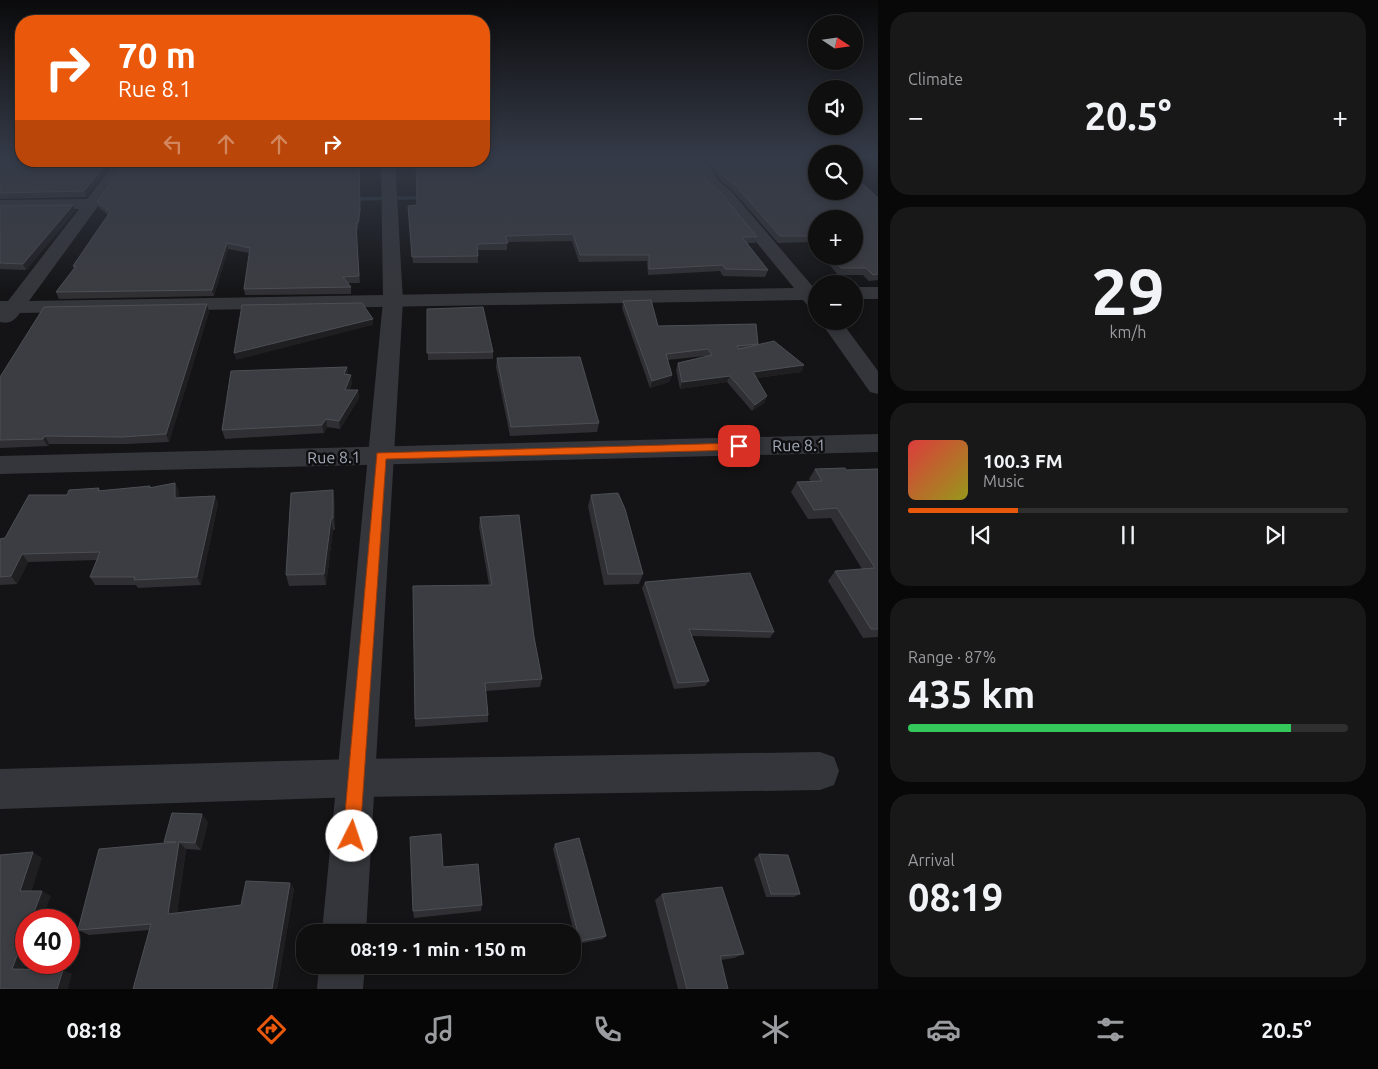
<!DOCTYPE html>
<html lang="en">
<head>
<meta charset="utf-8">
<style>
	body { margin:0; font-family:Ubuntu,sans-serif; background:#181819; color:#f1f3f6; height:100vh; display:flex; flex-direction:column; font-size:19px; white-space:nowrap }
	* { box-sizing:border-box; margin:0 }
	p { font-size:16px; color:#9b9c9f }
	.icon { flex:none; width:28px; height:28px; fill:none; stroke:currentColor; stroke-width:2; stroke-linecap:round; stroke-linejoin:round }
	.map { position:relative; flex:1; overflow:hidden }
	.drawer { display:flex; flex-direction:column; gap:12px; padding:12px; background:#080809; width:500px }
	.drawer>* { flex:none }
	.banner { position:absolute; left:15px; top:15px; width:475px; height:152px; border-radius:20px; box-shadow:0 2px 8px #0003,0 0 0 1px #2f2f30; background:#ea580c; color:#fff; overflow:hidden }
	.needle { width:32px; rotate:103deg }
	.controls { position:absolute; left:808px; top:15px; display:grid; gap:10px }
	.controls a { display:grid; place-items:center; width:55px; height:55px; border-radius:50%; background:#0f0f10; box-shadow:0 2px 8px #0003,0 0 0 1px #2f2f30; font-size:25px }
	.speed { position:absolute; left:15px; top:909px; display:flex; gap:10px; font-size:25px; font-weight:700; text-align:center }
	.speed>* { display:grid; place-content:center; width:65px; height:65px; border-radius:50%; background:#0f0f10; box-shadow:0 2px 8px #0003,0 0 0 1px #2f2f30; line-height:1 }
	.speed .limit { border:8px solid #d22; background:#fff; color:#111 }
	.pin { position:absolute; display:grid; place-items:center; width:42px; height:42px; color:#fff; margin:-21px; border-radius:10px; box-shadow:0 2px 8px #0006 }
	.me { position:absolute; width:55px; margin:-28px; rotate:4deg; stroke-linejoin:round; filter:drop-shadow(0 0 4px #0008) }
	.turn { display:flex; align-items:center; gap:18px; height:105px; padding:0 20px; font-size:22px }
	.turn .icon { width:65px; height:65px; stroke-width:2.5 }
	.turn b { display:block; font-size:35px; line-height:42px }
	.lanes { display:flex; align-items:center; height:48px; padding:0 20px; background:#0003; justify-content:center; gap:25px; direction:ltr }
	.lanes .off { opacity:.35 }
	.big { font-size:38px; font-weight:700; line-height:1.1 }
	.drawer .tile { flex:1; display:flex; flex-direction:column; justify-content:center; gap:8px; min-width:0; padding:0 18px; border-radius:20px; background:#181819 }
	.drawer .dial { align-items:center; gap:0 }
	.dial b { font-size:65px; line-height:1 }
	.song { display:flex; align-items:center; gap:15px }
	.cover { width:60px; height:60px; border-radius:8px; background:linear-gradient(135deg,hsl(0 70% 55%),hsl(60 70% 35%)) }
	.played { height:5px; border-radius:2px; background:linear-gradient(90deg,#ea580c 25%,#2f2f30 25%) }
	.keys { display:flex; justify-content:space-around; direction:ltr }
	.heat { display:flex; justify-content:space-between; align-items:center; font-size:28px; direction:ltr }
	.charge { height:8px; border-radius:4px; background:linear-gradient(90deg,#34c759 87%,#2f2f30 0) }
	.trip { position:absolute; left:296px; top:924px; width:285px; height:50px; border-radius:20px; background:#0f0f10; box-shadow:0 2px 8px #0003,0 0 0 1px #2f2f30; font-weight:700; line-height:50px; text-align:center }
	.dock { display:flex; height:80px; justify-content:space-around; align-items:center; background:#060606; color:#9b9c9f }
	.dock .icon { width:35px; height:35px }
	.dock .active { color:#ea580c }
	.dock b { font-size:22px; color:#f1f3f6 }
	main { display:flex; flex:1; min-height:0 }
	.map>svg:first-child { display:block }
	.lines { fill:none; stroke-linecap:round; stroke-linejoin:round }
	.stream { fill:#29343b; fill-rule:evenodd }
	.minor { fill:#35363b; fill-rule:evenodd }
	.tertiary { fill:#35363b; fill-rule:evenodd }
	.wall { fill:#303034 }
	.shaded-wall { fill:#1f1f22 }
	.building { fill:#3c3d42; stroke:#4c4f55 }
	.route { fill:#ea580c; stroke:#983908 }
	.labels { text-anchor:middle; stroke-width:5; stroke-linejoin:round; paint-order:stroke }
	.street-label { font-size:16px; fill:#a4abb8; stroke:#0f0f11 }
</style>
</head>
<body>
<main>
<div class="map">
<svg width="878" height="989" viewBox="0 0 878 989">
	<rect width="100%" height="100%" fill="#141416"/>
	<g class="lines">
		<path class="stream" d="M 430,196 L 432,197 L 432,199 L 347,201 L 344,199 L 347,197 Z"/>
		<g class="minor">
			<path d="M 687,155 L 701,155 L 719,181 L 732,192 L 814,288 L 816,288 L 816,309 L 809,307 L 803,300 L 20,313 C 14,321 10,324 0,322 L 0,301 L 8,301 L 79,209 L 0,210 L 0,200 L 87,199 L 116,161 L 131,161 L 29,301 L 794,288 L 720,198 L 708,187 Z"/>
			<rect x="854" y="287" width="24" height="12"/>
			<path d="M 820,321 L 841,321 L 878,371 L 878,394 L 870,392 Z"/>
			<path d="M 878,434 L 878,452 L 0,474 L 0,456 Z"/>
			<path d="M 820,752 L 834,757 L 839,771 L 834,785 L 820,790 L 356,797 L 0,809 L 0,769 L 356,759 Z"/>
		</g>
		<g class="tertiary">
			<path d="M 381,161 L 395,161 L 403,301 L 366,932 L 322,932 L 383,301 Z"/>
			<path d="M 319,965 L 365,965 L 363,989 L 317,989 Z"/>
		</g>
	</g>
	<g class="wall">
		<path d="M 0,155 L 114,161 L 86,197 L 0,199 Z"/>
		<path d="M 703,155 L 816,155 L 878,198 L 878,280 L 869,281 L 863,275 L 838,275 L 822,256 L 854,256 L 816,219 L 816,249 L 811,242 L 778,243 L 733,191 L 720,180 Z"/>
		<path d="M 127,161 L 360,161 L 360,217 L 358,229 L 356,229 L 360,283 L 348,283 L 351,287 L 351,294 L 245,295 L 244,289 L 249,253 L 228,249 L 214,296 L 59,299 L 56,292 L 74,269 L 73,266 L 108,215 L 99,208 L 97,202 Z"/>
		<path d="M 708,182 L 757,237 L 755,243 L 747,243 L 768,270 L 765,277 L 723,276 L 720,271 L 648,275 L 647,261 L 579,262 L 572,241 L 507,242 L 507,250 L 478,250 L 478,263 L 413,263 L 408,206 Z"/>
		<path d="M 0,206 L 75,211 L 26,270 L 0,269 Z"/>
		<path d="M 623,301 L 658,326 L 757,345 L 804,365 L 801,372 L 756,378 L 767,396 L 764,403 L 752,411 L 727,382 L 680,389 L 676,370 L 678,363 L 706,357 L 705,356 L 667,360 L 672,375 L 669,382 L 650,388 L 622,308 Z"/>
		<path d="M 207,304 L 209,312 L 169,442 L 126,444 L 49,444 L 48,446 L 0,448 L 0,377 Z"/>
		<path d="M 427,309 L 493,352 L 493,359 L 428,360 Z"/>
		<path d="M 497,358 L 599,423 L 597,432 L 510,436 L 496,367 Z"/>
		<path d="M 347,367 L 348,374 L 352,383 L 350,390 L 358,390 L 359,398 L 340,429 L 327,427 L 324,433 L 225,439 L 222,430 Z"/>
		<path d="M 815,469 L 846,470 L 878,469 L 878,637 L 863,638 L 828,581 L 835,571 L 862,569 L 831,518 L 808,519 L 791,492 L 797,482 L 811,482 L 809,479 Z"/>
		<path d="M 175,483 L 179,492 L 179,497 L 215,496 L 218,504 L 201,585 L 138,588 L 136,585 L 95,585 L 90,577 L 97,560 L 28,562 L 17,584 L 0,585 L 0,539 L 5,538 L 67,495 L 99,488 L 100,491 L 150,486 L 151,488 Z"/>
		<path d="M 591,495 L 643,574 L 639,584 L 604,585 L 588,506 Z"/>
		<path d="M 335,501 L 335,530 L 333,530 L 326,585 L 289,586 L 286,575 Z"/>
		<path d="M 480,517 L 534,637 L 542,679 L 540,687 L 486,691 L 488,715 L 488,722 L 415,727 L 415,719 L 489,585 L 479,527 Z"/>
		<path d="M 645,582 L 774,632 L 770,638 L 692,636 L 709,681 L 705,686 L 674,689 L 642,588 Z"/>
		<path d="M 208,822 L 201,850 L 186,849 L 177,913 L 241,905 L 290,883 L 294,889 L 277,989 L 150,930 L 89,935 L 78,930 L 165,843 L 164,842 Z"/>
		<path d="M 555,844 L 606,936 L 603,939 L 577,944 L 553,849 Z"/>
		<path d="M 759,854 L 800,894 L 794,897 L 766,897 L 754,859 Z"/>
		<path d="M 662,894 L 744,954 L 734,958 L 721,960 L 728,989 L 678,989 L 655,900 Z"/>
		<path d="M 482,905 L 481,911 L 414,918 L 413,911 Z"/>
	</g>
	<g class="shaded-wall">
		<path d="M 108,161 L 114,161 L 86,197 L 84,191 Z"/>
		<path d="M 359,161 L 360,217 L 358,229 L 358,223 Z"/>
		<path d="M 73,205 L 75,211 L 26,270 L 23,264 Z"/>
		<path d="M 227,243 L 228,249 L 214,296 L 212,290 Z"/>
		<path d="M 207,304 L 209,312 L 169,442 L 166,434 Z"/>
		<path d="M 373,319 L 373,325 L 236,360 L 234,353 Z"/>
		<path d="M 804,365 L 801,372 L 750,379 L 753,372 Z"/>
		<path d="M 347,367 L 348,375 L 344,374 Z"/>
		<path d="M 351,375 L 352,383 L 347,398 L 345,390 Z"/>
		<path d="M 672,375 L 669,382 L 650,388 L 652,381 Z"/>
		<path d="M 730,376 L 727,382 L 680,389 L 682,382 Z"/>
		<path d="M 358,390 L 359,398 L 340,429 L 339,421 Z"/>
		<path d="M 767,396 L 764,403 L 752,411 L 755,405 Z"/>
		<path d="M 326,419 L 327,427 L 324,433 L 322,425 Z"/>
		<path d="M 45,436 L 49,444 L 48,446 L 43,439 Z"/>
		<path d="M 175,483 L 179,492 L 179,506 L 175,498 Z"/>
		<path d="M 333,490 L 335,501 L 335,530 L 333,518 Z"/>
		<path d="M 215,496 L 218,504 L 201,585 L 197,577 Z"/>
		<path d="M 331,519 L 333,530 L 326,585 L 324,574 Z"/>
		<path d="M 22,554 L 28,562 L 17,584 L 11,576 Z"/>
		<path d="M 202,814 L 208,822 L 201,850 L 195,843 Z"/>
		<path d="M 179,842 L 186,849 L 176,919 L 168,914 Z"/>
		<path d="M 33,852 L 42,858 L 30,896 L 20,891 Z"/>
		<path d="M 290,883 L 294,889 L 277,989 L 272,989 Z"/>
		<path d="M 42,891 L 51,896 L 42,920 L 31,920 Z"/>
		<path d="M 26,932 L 26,962 L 23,973 L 12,969 Z"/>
		<path d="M 63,970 L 72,974 L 68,989 L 57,989 Z"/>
	</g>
	<g class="building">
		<path d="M 0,155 L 21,155 L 21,161 L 108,161 L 84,191 L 0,193 Z"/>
		<path d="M 484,155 L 691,155 L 708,182 L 721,193 L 757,237 L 742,237 L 768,270 L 725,269 L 723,265 L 649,269 L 649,255 L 580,255 L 573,234 L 505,236 L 508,243 L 477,244 L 478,256 L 412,257 L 408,206 L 417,205 L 416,161 L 484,161 Z"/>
		<path d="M 708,155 L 816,155 L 816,191 L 854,191 L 854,176 L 878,198 L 878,274 L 873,275 L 866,268 L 841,268 L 831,256 L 854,256 L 854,219 L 816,219 L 816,239 L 813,236 L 780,236 L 735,185 L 722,174 Z"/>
		<path d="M 127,161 L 359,161 L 360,211 L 358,223 L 356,223 L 359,276 L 343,277 L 351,287 L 244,289 L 250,248 L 227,243 L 212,290 L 56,292 L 76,266 L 73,266 L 110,212 L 97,202 Z"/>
		<path d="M 73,205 L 23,264 L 0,263 L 0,206 Z"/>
		<path d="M 651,300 L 658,326 L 756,324 L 758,344 L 737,346 L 739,349 L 774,341 L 804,365 L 753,372 L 767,396 L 755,405 L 730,376 L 682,382 L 678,363 L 712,355 L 708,349 L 666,354 L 672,375 L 652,381 L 623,301 Z"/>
		<path d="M 362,303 L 373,319 L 234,353 L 242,305 Z"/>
		<path d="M 207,304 L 166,434 L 122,437 L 45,436 L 43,439 L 0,440 L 0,377 L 44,307 Z"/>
		<path d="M 483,307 L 493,352 L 427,353 L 427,309 Z"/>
		<path d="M 580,357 L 599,423 L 511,427 L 497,358 Z"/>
		<path d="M 347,367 L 344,374 L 351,375 L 345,390 L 358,390 L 339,421 L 326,419 L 322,425 L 222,430 L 231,371 Z"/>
		<path d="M 845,468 L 846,470 L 878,469 L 878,629 L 871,629 L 835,571 L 875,568 L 837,508 L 814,510 L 797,482 L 822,481 L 815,469 Z"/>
		<path d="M 175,483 L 175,498 L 215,496 L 197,577 L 134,580 L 135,577 L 90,577 L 100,552 L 22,554 L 11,576 L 0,577 L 0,539 L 5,538 L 29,495 L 67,495 L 69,490 L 99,488 L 98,491 L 150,486 L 149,488 Z"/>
		<path d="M 333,490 L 333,518 L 331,519 L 324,574 L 286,575 L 291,493 Z"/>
		<path d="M 618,493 L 625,509 L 643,574 L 608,574 L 591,495 Z"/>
		<path d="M 519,515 L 534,637 L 542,679 L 485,683 L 488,715 L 415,719 L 413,586 L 492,585 L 480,517 Z"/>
		<path d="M 750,573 L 774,632 L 689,629 L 709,681 L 678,683 L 645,582 Z"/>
		<path d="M 172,813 L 202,814 L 195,843 L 179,842 L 168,914 L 241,905 L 246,881 L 290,883 L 272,989 L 133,989 L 151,924 L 78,930 L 99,849 L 176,842 L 164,842 Z"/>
		<path d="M 441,834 L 443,867 L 478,864 L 482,905 L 413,911 L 410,837 Z"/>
		<path d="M 579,838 L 606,936 L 580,941 L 555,844 Z"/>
		<path d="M 33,852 L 20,891 L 42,891 L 31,920 L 26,920 L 26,932 L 12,969 L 63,970 L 57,989 L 0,989 L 0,855 Z"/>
		<path d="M 759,854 L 788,855 L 800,894 L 771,894 Z"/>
		<path d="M 722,887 L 744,954 L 720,956 L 728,989 L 687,989 L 662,894 Z"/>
	</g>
	<linearGradient id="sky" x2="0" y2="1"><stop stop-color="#0b0b0c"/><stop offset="0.53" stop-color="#343a47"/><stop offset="1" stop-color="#343a47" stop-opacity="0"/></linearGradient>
	<rect width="878" height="294" fill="url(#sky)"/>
	<path class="route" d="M 739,443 L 744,446 L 739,450 L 386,459 L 360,836 L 358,842 L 352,845 L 346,842 L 343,836 L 377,453 Z"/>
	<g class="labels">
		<g class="street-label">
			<text transform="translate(799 445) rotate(-1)" y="6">Rue 8.1</text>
			<text transform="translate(334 457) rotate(-1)" y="6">Rue 8.1</text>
		</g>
	</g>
</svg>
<div class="controls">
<a><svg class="needle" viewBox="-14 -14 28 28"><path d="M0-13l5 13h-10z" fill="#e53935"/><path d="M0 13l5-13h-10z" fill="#9b9c9f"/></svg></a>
<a><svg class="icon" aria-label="sound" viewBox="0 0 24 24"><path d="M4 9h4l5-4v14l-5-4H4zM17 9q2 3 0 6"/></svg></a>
<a><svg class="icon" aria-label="search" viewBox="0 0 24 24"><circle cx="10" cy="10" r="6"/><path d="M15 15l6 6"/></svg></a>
<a>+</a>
<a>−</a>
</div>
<div class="speed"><div class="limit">40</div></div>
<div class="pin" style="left:739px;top:446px;background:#d93025"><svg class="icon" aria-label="arrive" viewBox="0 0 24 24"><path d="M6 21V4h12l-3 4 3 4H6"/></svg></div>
<svg class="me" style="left:352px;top:836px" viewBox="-20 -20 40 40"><circle r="19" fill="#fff"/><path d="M0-13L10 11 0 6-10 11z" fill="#ea580c"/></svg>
<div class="trip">08:19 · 1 min · 150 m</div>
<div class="banner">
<div class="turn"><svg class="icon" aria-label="right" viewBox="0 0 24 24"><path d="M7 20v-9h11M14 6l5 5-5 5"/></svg><div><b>70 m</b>Rue 8.1</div></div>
<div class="lanes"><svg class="icon off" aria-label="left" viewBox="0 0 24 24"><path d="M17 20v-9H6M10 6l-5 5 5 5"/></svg><svg class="icon off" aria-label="ahead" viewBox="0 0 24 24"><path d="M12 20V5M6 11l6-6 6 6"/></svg><svg class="icon off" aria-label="ahead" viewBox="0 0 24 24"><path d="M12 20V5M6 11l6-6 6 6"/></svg><svg class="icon" aria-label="right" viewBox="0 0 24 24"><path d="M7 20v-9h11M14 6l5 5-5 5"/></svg></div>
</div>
</div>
<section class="drawer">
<div class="tile"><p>Climate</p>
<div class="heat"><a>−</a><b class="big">20.5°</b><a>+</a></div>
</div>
<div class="tile dial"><b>29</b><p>km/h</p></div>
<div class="tile">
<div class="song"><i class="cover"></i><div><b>100.3 FM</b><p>Music</p></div></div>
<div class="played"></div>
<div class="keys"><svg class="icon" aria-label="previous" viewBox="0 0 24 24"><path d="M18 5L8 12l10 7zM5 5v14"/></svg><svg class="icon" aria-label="pause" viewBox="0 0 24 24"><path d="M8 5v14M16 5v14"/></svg><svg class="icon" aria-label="next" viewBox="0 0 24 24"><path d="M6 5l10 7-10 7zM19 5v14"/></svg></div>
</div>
<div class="tile"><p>Range · 87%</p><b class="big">435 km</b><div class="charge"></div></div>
<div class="tile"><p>Arrival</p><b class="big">08:19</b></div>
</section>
</main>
<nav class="dock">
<b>08:18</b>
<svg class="icon active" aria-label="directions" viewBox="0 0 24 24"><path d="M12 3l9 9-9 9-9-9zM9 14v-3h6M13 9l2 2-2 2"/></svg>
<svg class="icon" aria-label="music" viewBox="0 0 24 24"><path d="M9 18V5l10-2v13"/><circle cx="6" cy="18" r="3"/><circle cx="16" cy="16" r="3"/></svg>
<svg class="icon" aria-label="phone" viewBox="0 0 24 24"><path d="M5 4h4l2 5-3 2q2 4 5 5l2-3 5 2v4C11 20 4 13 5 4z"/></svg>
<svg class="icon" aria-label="climate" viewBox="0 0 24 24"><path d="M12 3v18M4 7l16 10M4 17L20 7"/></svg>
<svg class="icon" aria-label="car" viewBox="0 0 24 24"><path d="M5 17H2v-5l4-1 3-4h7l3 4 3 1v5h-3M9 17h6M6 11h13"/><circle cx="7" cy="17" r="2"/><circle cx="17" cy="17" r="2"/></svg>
<svg class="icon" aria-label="filters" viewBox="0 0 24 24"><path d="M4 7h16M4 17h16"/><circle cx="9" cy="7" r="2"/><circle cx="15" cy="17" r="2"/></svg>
<b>20.5°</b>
</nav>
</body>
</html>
